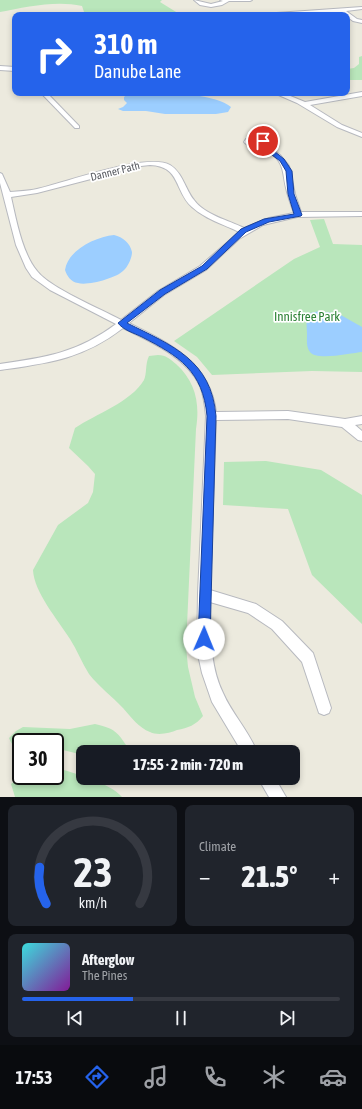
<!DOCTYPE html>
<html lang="en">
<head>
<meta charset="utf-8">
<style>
	body { margin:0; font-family:"Asap Condensed",sans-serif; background:#20242c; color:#f1f3f6; height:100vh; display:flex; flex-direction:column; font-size:15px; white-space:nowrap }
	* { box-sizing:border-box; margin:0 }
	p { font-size:13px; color:#9ea1a6 }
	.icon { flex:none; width:22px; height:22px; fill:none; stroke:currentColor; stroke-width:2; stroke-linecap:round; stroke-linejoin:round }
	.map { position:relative; height:797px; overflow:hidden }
	.side { display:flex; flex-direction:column; gap:8px; padding:8px; background:#0d0f14; flex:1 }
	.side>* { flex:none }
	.top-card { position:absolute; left:12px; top:12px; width:338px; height:84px; border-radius:8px; box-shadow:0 2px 6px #0003; background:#2563eb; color:#fff; overflow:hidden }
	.speed { position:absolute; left:12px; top:733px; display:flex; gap:8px; font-size:20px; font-weight:700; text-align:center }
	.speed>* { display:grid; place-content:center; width:52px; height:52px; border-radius:50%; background:#171b24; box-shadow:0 2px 6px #0003; line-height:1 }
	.speed .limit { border:2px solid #111; border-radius:6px; background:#fff; color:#111 }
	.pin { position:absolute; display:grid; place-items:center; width:34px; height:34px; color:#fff; margin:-17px; border:2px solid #fff; border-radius:50%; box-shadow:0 1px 4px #0007 }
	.me { position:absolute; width:44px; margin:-22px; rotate:1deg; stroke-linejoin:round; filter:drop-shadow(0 0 3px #0008) }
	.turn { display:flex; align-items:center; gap:14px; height:84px; padding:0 16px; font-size:18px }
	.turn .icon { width:52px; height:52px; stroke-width:2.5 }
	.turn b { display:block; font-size:28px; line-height:34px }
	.big { font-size:30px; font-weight:800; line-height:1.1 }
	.side .tile { flex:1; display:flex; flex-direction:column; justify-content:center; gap:6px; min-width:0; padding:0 14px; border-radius:8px; background:#20242c }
	.side .dial { align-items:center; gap:0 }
	.dial svg { height:104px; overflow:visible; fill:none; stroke:#363941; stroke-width:7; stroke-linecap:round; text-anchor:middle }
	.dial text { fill:#f1f3f6; stroke:none }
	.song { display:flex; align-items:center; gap:12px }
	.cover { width:48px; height:48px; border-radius:6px; background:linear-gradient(135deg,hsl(180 70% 55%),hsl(290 70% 35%)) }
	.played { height:4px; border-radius:2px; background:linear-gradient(90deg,#2563eb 35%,#363941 35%) }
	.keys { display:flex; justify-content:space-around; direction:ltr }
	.heat { display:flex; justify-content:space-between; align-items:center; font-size:22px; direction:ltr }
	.side .tiles { flex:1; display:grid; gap:8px; grid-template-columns:1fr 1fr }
	.tile:last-child { grid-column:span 2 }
	.trip { position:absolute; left:76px; top:745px; width:224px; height:40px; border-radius:8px; background:#171b24; box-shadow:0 2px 6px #0003; font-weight:800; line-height:40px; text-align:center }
	.dock { display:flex; height:64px; justify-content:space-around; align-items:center; background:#090b0e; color:#9ea1a6 }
	.dock .icon { width:28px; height:28px }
	.dock .active { color:#2563eb }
	.dock b { font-size:18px; color:#f1f3f6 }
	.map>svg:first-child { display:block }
	.green { fill:#b9e6bb }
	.water { fill:#9cceff }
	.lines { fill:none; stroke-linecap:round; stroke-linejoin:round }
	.minor-casing { stroke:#b7b9bf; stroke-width:2 }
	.minor { fill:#fff; fill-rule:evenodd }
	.route { fill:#2563eb; stroke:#184099 }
	.labels { text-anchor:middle; stroke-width:3.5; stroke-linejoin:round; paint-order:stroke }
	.far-street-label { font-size:11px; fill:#585b61; stroke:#fff }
	.park-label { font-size:13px; fill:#2e8237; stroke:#fff }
</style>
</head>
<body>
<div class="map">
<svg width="362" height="797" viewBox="0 0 362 797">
	<rect width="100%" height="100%" fill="#eceade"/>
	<g class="green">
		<path d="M 0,0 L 162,0 L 160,2 L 181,15 L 85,15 L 82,6 C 56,0 26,7 0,12 Z"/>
		<path d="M 362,56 L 362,80 L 347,80 L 347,69 L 354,68 L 359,64 L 359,57 Z"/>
		<path d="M 324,219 L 333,244 L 362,245 L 362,372 L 312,371 L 212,375 L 197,357 L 174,341 L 294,259 L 320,247 L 310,220 Z"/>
		<path d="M 158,355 C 166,355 170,359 176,364 C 196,382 200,404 196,429 L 186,647 L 188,667 L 195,697 L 203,716 C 196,725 188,728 177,730 C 170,733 158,736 150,732 C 139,728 131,717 123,708 C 112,696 99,687 89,674 C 82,663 77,650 70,639 C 58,620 34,592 33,570 L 58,525 L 88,503 L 93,492 L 95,474 L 88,466 L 69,448 L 75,428 C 96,414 131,402 144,380 C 147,374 145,364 149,356 Z"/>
		<path d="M 266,461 L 321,470 L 362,495 L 362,624 L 312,575 L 288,509 L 223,505 L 224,462 Z"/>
		<path d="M 95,724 C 118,729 118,734 131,752 L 83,752 L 83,755 L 55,748 L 55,742 L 21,742 L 21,749 C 14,748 12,745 9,738 L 16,731 L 23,727 L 70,729 Z"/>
		<path d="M 55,767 C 72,773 111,783 122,797 L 15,797 L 11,784 L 21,776 L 55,776 Z"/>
	</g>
	<g class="water">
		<path d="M 129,93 C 154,93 212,91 231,107 L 228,112 L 216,114 L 165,114 L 146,111 L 123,111 L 118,109 L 123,107 L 127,103 L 124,100 L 124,97 Z"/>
		<path d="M 114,235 C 123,237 130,243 132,252 C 132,258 128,267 123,271 C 116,278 88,286 78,283 C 71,282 67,276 65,270 C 68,250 95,237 114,235 Z"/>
		<path d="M 320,311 L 339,314 L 362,327 L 362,352 C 352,353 316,361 310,352 C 306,347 307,339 307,334 C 307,327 305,318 310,313 Z"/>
	</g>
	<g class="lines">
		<defs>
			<g id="minor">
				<path d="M 194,0 L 211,4 L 223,1 L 220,0 L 252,0 L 250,1 L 229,1 L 222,5 L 211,7 L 200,5 Z"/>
				<path d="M 362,7 L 362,9 L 346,11 L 357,19 L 362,20 L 362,23 L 353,21 L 341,12 L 260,15 L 262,14 Z"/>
				<path d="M 0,66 L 15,67 L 15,71 L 0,70 Z"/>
				<path d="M 362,92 L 362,96 L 310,105 L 342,125 L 362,133 L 362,137 L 337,127 L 297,103 L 274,93 L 283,93 L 305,102 Z"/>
				<path d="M 41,93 L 47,93 L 79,126 L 79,128 L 75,128 Z"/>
				<path d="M 257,136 L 264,139 L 270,147 L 280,155 L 289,166 L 295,194 L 301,212 L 362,212 L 362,216 L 297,217 L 263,225 L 239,239 L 206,270 L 164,295 L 129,323 C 169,343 210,362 216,412 L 288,411 L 345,419 L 362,416 L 362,424 L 355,425 L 362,431 L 362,441 L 358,440 L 342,427 L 288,419 L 216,420 L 210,590 L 256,604 L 282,621 L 313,653 L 331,708 L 329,713 L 324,715 L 319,713 L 302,662 L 272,629 L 248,613 L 210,602 C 211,633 209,664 223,693 C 232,714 249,731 257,752 L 242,752 L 212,702 L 202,673 L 197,650 L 198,594 L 206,416 C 205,406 204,396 200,386 C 187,357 149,341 123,328 C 83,359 49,363 0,370 L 0,364 C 47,357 77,353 116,324 L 50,290 L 32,277 L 26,268 L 16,245 L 0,183 L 0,173 L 2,174 L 10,192 C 19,191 28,191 37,189 C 65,183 147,152 170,165 C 183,173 185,189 194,200 C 205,215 228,220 244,228 L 269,218 L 294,213 C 291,205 288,197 286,188 C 282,171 285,162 267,151 C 259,146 250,149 244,142 L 246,139 ZM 254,140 L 257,140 L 262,145 L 250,142 ZM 150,165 C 181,166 174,191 192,207 C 205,219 223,224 239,232 L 200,266 L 158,291 L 121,320 C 101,309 50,288 37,271 C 22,253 16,219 11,197 L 37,193 L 141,166 Z"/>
				<path d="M 258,778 L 275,778 L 286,797 L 269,797 Z"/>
			</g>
		</defs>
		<use href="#minor" class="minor-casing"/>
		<use href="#minor" class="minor"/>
	</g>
	<path class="route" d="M 261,139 L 265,139 L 269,147 L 284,159 L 292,171 L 294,194 L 302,215 L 301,216 L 269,222 L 246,232 L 207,269 L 165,294 L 127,323 C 173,346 211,360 216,416 L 210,639 L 208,643 L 204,645 L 199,643 L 198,639 L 207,416 C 203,371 179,356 142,337 C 134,333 123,330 118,323 L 160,290 L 202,266 L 241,229 L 264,219 L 294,214 L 288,194 L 286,171 L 280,161 L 264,149 L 260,141 Z"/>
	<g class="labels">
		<g class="far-street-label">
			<text transform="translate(115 171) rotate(-14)" y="4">Danner Path</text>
		</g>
		<g class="park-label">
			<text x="307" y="321">Innisfree Park</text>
		</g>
	</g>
</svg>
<div class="speed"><div class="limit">30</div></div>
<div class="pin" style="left:263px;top:141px;background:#d93025"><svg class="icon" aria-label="arrive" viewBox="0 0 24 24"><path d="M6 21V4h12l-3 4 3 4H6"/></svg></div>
<svg class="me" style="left:204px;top:639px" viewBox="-20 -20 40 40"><circle r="19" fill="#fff"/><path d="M0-13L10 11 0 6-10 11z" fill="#2563eb"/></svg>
<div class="trip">17:55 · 2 min · 720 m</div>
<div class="top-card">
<div class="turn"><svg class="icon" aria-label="right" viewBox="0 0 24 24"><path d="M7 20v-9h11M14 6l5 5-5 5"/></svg><div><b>310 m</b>Danube Lane</div></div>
</div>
</div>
<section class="side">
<div class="tiles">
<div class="tile dial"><svg viewBox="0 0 100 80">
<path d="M14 69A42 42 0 1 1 86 69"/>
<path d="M14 69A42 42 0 0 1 9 41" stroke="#2563eb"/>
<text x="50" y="56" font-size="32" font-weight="700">23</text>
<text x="50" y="72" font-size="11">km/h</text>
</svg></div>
<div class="tile"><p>Climate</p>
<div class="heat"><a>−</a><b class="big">21.5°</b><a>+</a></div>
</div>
<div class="tile">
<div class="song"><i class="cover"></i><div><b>Afterglow</b><p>The Pines</p></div></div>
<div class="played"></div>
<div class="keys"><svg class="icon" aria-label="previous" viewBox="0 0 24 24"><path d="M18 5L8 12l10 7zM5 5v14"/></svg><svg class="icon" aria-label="pause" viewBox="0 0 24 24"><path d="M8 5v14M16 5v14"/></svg><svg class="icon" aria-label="next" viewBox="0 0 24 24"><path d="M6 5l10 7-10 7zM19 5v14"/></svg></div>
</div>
</div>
</section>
<nav class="dock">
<b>17:53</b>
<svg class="icon active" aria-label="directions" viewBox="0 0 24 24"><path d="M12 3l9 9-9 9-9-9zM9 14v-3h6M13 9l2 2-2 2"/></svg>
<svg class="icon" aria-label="music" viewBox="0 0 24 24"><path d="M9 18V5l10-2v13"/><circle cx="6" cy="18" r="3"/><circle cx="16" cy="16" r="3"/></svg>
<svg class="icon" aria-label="phone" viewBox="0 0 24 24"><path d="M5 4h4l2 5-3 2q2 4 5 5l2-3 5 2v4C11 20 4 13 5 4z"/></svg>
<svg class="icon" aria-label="climate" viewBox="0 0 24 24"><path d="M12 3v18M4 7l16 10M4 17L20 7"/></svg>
<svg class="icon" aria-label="car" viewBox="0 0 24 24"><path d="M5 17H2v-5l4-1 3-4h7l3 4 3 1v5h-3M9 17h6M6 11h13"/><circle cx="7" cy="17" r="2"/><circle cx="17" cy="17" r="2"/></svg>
</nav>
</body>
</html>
